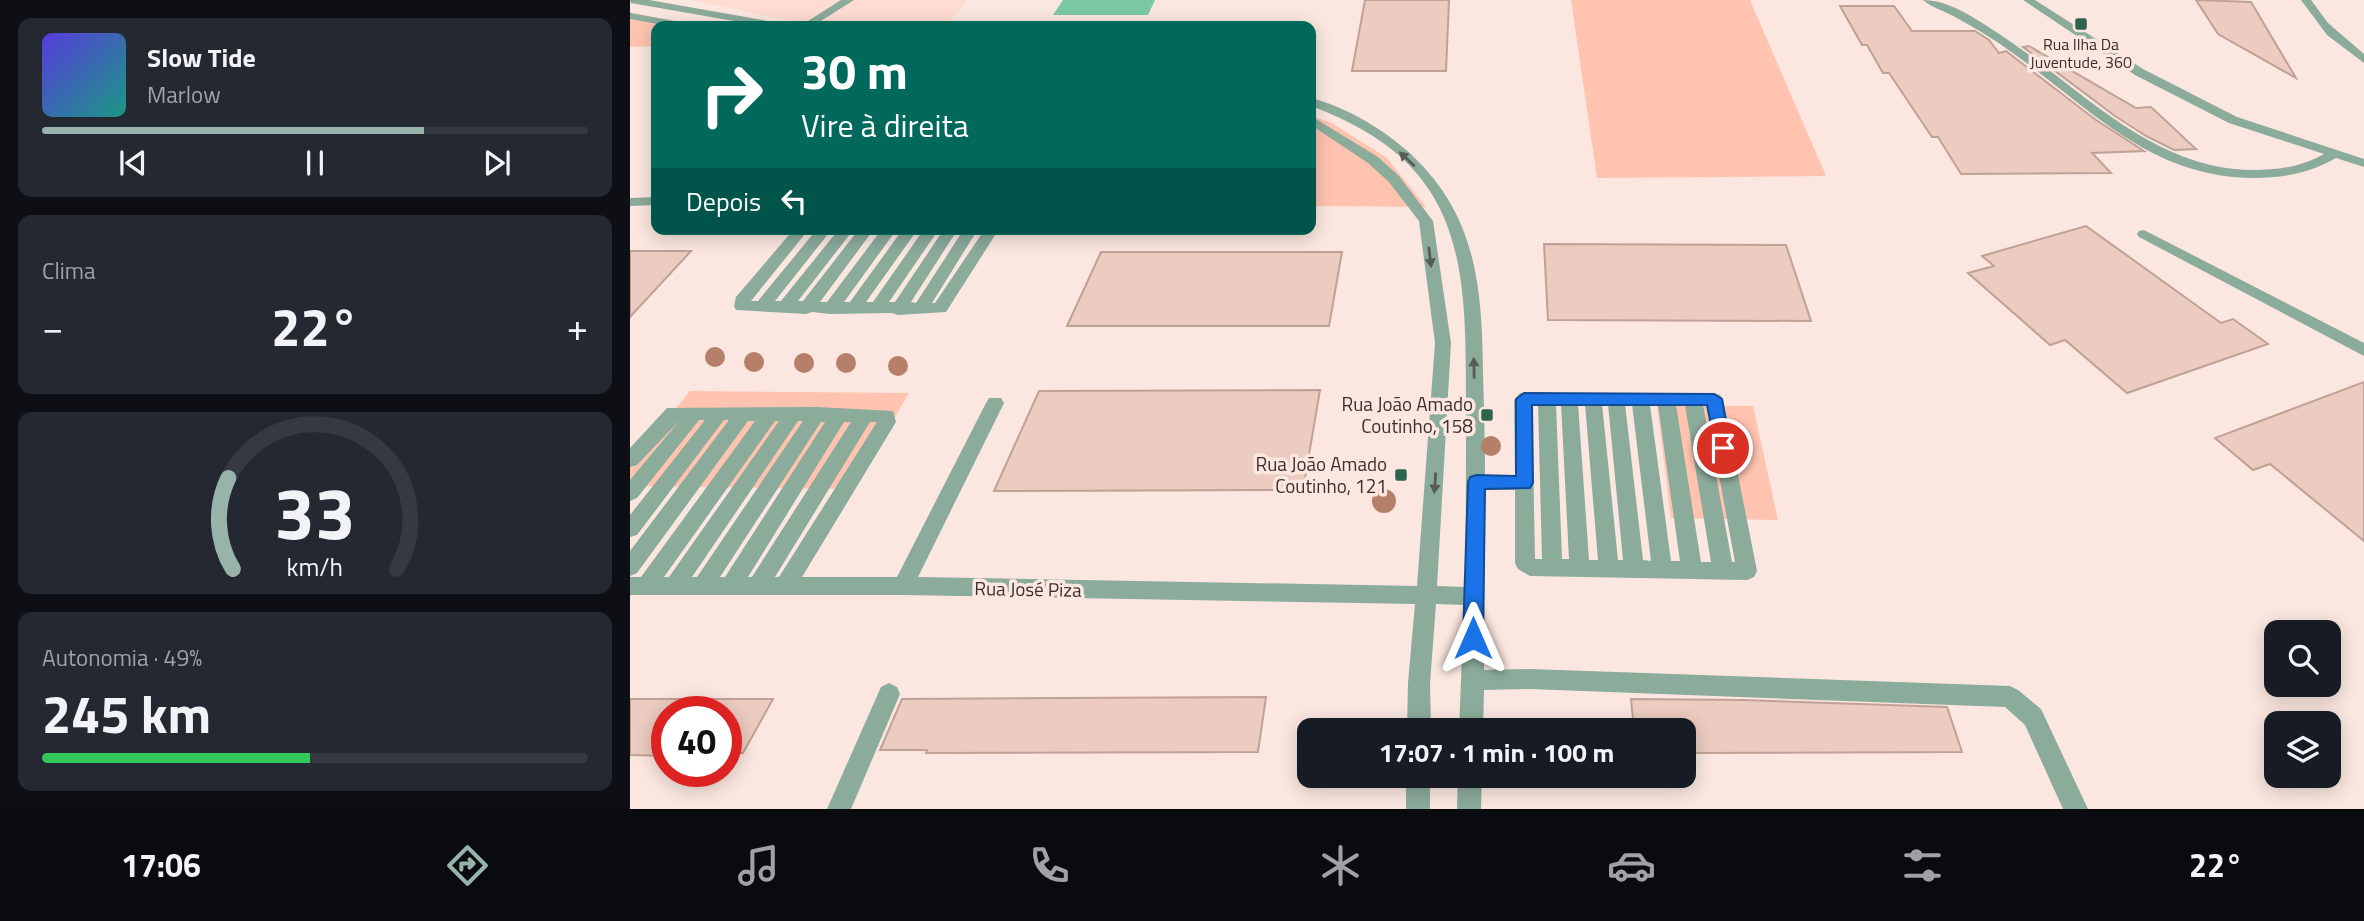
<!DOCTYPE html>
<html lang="pt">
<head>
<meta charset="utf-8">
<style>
	body { margin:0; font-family:"Titillium Web",sans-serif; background:#242831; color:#f1f3f6; height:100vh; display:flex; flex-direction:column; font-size:26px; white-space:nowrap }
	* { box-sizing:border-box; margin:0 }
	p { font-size:23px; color:#9ea1a6 }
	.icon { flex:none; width:38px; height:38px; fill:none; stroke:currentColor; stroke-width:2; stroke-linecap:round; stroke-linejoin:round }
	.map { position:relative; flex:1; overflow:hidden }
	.drawer { display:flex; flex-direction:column; gap:18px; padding:18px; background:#0d0f14; width:630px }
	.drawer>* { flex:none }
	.banner { position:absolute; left:21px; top:21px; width:665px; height:214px; border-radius:14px; box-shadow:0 4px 18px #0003; background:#00695c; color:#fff; overflow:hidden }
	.fabs { position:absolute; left:1634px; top:620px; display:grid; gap:14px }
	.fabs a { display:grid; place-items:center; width:77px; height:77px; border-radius:14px; background:#171b24; box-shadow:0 4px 18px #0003; font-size:35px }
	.speed { position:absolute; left:21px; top:696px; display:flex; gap:14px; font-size:35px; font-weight:700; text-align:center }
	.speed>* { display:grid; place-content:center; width:91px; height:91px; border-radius:50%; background:#171b24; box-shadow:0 4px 18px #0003; line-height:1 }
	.speed .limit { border:10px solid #d22; background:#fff; color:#111 }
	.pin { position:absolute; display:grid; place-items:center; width:60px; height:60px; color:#fff; margin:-30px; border:4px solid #fff; border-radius:50%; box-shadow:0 2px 7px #0007 }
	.me { position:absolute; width:77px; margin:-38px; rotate:0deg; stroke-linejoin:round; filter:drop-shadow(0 0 5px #0008) }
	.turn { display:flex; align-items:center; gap:24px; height:147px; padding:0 35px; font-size:32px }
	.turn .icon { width:91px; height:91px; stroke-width:2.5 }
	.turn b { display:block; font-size:49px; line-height:60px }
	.then { display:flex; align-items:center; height:66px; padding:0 35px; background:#0003; gap:14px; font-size:26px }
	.big { font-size:52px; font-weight:700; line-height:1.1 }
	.drawer .card { flex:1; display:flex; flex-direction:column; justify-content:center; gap:10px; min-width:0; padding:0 24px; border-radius:14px; background:#242831 }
	.drawer .dial { align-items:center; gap:0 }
	.dial svg { height:182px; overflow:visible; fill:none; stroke:#363941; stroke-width:7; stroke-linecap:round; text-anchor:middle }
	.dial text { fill:#f1f3f6; stroke:none }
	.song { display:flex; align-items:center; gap:21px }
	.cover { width:84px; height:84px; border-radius:10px; background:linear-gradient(135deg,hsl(250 70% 55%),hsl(170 70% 35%)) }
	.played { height:7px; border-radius:4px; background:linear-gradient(90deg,#98b3aa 70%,#363941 70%) }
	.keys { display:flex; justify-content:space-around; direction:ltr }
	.heat { display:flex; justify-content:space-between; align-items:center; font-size:38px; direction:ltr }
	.charge { height:10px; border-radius:5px; background:linear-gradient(90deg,#34c759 49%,#363941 0) }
	.trip { position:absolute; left:667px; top:718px; width:399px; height:70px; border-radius:14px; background:#171b24; box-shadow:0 4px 18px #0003; font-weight:700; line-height:70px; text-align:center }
	.menu { display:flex; height:112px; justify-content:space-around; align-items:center; background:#090b0e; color:#9ea1a6 }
	.menu .icon { width:49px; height:49px }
	.menu .on { color:#98b3aa }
	.menu b { font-size:32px; color:#f1f3f6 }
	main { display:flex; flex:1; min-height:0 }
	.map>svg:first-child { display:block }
	.built { fill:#fedcd1 }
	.green { fill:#ffc3af }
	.water { fill:#7bc8a4 }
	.building { fill:#eccbc0; stroke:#c0a196; stroke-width:2 }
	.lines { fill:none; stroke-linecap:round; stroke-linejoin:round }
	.minor { fill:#8bab9b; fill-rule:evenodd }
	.tree { fill:#b67f6a }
	.oneway { fill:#585b53 }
	.route { fill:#1a73e8; stroke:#114b97; stroke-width:2 }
	.poi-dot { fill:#2c644c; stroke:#fbe7e0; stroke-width:2.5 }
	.labels { text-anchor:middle; stroke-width:7; stroke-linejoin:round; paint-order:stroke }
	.far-poi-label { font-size:16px; fill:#3d302c; stroke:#fbe7e0 }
	.poi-label { font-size:19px; fill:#3d302c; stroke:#fbe7e0; text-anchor:end }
	.street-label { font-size:19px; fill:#3d302c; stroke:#fbe7e0 }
</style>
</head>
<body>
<main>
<section class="drawer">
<div class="card">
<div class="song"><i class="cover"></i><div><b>Slow Tide</b><p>Marlow</p></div></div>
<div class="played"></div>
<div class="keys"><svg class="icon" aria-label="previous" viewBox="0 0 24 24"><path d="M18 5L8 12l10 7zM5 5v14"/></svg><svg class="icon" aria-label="pause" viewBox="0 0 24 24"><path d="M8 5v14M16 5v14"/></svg><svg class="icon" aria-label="next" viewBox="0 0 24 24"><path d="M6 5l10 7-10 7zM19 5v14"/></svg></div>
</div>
<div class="card"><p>Clima</p>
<div class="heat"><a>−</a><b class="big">22°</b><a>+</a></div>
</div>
<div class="card dial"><svg viewBox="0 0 100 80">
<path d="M14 69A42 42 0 1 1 86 69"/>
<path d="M14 69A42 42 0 0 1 12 29" stroke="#98b3aa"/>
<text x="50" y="56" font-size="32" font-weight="700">33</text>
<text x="50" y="72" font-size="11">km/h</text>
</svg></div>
<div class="card"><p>Autonomia · 49%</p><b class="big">245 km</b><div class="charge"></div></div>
</section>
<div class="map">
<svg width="1734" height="809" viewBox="0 0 1734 809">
	<rect width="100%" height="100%" fill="#fbe7e0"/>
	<path class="built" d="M 63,0 L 337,0 L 316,26 L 201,26 L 151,19 Z"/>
	<g class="green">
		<path d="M 941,0 L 1120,0 L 1196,176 L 967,178 Z"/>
		<path d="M 0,12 L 64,26 L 26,26 L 26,46 L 0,47 Z"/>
		<path d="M 681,116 L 702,123 L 757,158 L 796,207 L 681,206 Z"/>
		<path d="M 60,391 L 279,393 L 223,489 L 0,486 L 0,465 Z"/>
		<path d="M 1027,405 L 1123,406 L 1148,520 L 1041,518 Z"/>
	</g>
	<path class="water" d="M 433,0 L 525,0 L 518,15 L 423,15 Z"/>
	<g class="building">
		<path d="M 735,0 L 819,0 L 816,71 L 722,71 Z"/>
		<path d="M 1566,0 L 1621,2 L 1666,78 L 1588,34 Z"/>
		<path d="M 1210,6 L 1264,6 L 1282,31 L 1345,31 L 1359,40 L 1369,53 L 1376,51 L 1466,120 L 1514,151 L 1462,153 L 1481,173 L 1331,174 L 1308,137 L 1302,137 L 1259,73 L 1253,73 L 1237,45 L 1232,45 Z"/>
		<path d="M 1399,46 L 1506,108 L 1521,107 L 1566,149 L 1544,150 L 1516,136 L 1485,116 L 1393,47 Z"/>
		<path d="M 1456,226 L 1591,323 L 1603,319 L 1638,344 L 1497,393 L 1435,340 L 1420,345 L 1338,273 L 1364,266 L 1352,256 Z"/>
		<path d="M 914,244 L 1156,245 L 1181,321 L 918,320 Z"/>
		<path d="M 0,251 L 61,251 L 0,317 Z"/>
		<path d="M 471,252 L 712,252 L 699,326 L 437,326 Z"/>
		<path d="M 1734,382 L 1734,541 L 1640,464 L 1623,470 L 1585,438 Z"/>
		<path d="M 690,390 L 673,490 L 364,491 L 409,391 Z"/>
		<path d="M 636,697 L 628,752 L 296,753 L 297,750 L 250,750 L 272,699 Z"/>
		<path d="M 0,699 L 143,699 L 113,753 L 96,753 L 96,712 L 37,712 L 37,756 L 0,755 Z"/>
		<path d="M 1001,699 L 1113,700 L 1317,707 L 1332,752 L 1054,753 L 1054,730 L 1004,730 Z"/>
	</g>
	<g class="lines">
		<g class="minor">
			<path d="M 0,0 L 19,0 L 149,23 L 155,26 L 132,26 L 1,3 Z"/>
			<path d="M 211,0 L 224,0 L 183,26 L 170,26 Z"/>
			<path d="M 1293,0 C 1317,0 1340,15 1360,28 C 1444,80 1517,169 1622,170 C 1648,170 1671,167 1694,154 L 1599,123 L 1505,75 L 1393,0 L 1405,0 L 1513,69 L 1607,117 L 1734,159 L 1734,167 L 1706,158 C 1680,173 1653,178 1624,178 C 1520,177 1463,110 1384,54 C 1365,40 1346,28 1325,17 C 1315,11 1302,8 1293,0 Z"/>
			<path d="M 1671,0 L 1681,0 L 1698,23 L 1734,54 L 1734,63 L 1697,35 Z"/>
			<path d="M 0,13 L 56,23 L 62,26 L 39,26 L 0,19 Z"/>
			<path d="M 681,98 C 715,107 748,126 775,149 C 846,211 852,284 853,373 C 854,407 855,441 855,475 L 885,475 L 884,400 L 890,393 L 1084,393 L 1090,395 L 1093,399 L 1127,571 L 1124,577 L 1117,580 L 900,576 L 888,569 L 885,563 L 885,490 L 855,490 L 854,670 L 900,669 L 1380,686 L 1388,690 L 1411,709 L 1458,809 L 1433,809 L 1395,725 L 1375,707 L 900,689 L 854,690 L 853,730 L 829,730 L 834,605 L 806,604 L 800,683 L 801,730 L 777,730 L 778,683 L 785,604 L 273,595 L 0,595 L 0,577 L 11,577 L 125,421 L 118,421 L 7,573 L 0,576 L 0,551 L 99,420 L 94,420 L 7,535 L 0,537 L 0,515 L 75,420 L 69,420 L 7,498 L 0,501 L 0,480 L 50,420 L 7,465 L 0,467 L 0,448 L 37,408 L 187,407 L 263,411 L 266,422 L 172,577 L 267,577 L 356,403 L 359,398 L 371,398 L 374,403 L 288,577 L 787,586 L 805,343 L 789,221 L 759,182 L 738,163 L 681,125 L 681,116 L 748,157 L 769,176 L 803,221 L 821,343 L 807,586 L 835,587 C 836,525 836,463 836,401 C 836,259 834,163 681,106 ZM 902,403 L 908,403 L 912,559 L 905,559 ZM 926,404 L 931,404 L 939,559 L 932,559 ZM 948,404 L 955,404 L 968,560 L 959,560 ZM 972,404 L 978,404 L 993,560 L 988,560 ZM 995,404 L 1002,404 L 1021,561 L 1013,560 ZM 1020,405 L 1028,405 L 1050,561 L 1041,561 ZM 1046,405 L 1055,405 L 1081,562 L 1071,562 ZM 1073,405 L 1076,405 L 1105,562 L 1102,562 ZM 145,421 L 149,421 L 39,577 L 34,577 ZM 168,421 L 173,421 L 67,577 L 62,577 ZM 191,422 L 195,422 L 95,577 L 90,577 ZM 214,422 L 221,422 L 122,577 L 118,577 ZM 240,422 L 247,422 L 149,577 L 145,577 Z"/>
			<path d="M 26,197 L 26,205 L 0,206 L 0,198 Z"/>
			<path d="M 164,229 L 179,229 L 121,301 L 128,301 L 187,229 L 202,229 L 145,301 L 151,301 L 209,229 L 224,229 L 168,301 L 173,301 L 229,229 L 244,229 L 190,302 L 197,302 L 252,229 L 267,229 L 214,302 L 220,302 L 273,229 L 288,229 L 236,302 L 243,302 L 294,229 L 309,229 L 259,302 L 265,302 L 314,229 L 328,229 L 281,302 L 286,303 L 334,229 L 348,229 L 302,303 L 305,303 L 355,229 L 369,229 L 316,312 L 268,315 L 262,313 L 200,314 L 182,312 L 176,314 L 106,310 L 104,306 L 106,297 Z"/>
			<path d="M 1514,230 L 1734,343 L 1734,356 L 1509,237 L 1507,234 L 1509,231 Z"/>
			<path d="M 259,683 L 267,687 L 270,694 L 221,809 L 197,809 L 251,687 Z"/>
			<rect x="776" y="775" width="24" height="34"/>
			<path d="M 828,775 L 852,775 L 851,809 L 827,809 Z"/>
		</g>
	</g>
	<g class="tree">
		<circle cx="85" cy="357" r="10"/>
		<circle cx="124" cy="362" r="10"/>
		<circle cx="174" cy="363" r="10"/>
		<circle cx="216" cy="363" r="10"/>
		<circle cx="268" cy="366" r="10"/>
		<circle cx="861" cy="446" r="10"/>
		<circle cx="754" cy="501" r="12"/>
	</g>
	<defs><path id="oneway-solid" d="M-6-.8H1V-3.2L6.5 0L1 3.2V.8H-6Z" transform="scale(1.75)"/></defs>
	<g class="oneway">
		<use href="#oneway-solid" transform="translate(777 159) rotate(-137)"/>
		<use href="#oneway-solid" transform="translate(800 257) rotate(83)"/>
		<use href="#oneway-solid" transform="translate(844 368) rotate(-91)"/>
		<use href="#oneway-solid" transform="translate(805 483) rotate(94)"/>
	</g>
	<path class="route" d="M 894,393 L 1084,394 L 1092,399 L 1101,448 L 1099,453 L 1087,453 L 1077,405 L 902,405 L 903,483 L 900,488 L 855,489 L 853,638 L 850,644 L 843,647 L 836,644 L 833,638 L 838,482 L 840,477 L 846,475 L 886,476 L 886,399 Z"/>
	<g class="poi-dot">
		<rect x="1444" y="17" width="14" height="14" rx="3.5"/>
		<rect x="850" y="408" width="14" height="14" rx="3.5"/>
		<rect x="764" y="468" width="14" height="14" rx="3.5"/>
	</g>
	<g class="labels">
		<g class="far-poi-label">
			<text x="1451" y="50">Rua Ilha Da<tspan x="1451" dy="18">Juventude, 360</tspan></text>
		</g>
		<g class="poi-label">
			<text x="843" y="411">Rua João Amado<tspan x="843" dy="22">Coutinho, 158</tspan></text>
			<text x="757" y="471">Rua João Amado<tspan x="757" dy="22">Coutinho, 121</tspan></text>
		</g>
		<g class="street-label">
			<text transform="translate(398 589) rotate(1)" y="7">Rua José Piza</text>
		</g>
	</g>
</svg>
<div class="fabs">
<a><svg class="icon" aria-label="search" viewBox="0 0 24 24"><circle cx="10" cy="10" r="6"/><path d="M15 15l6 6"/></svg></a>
<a><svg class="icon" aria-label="layers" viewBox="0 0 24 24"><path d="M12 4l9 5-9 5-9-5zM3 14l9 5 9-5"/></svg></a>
</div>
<div class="speed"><div class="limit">40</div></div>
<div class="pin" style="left:1093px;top:448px;background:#d93025"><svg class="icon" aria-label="arrive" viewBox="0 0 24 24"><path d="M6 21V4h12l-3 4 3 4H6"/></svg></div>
<svg class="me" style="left:843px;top:638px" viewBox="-20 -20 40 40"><path d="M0-17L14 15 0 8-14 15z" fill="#1a73e8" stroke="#fff" stroke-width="4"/></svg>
<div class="trip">17:07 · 1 min · 100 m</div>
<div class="banner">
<div class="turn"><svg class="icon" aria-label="right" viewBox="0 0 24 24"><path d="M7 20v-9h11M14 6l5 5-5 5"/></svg><div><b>30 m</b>Vire à direita</div></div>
<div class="then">Depois<svg class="icon" aria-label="left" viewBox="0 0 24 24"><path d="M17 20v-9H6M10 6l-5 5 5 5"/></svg></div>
</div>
</div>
</main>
<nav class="menu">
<b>17:06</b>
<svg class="icon on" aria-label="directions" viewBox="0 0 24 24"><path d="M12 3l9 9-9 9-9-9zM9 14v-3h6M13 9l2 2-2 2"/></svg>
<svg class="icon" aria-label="music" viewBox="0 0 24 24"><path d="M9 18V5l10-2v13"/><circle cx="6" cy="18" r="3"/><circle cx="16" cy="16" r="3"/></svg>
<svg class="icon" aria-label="phone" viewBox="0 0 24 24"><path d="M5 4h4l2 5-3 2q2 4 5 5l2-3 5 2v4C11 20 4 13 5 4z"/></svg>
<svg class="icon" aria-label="climate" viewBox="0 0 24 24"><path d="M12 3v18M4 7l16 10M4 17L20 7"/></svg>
<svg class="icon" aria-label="car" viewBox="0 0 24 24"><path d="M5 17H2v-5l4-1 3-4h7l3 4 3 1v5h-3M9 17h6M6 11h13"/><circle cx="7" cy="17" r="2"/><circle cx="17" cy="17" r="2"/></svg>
<svg class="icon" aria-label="filters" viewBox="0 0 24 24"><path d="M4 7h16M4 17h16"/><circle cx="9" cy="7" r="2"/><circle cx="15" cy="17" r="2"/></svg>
<b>22°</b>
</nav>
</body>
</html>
